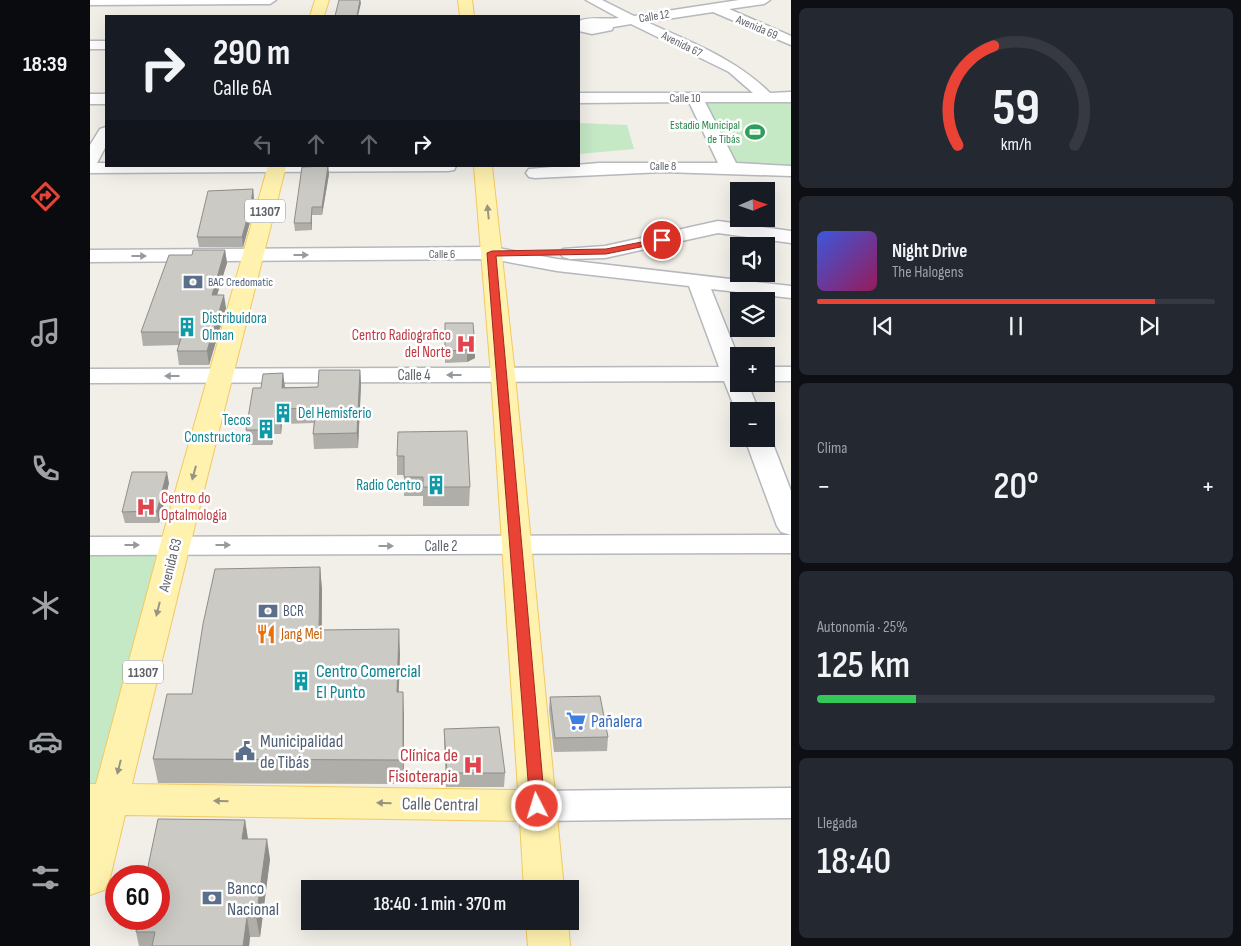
<!DOCTYPE html>
<html lang="es">
<head>
<meta charset="utf-8">
<style>
	body { margin:0; font-family:"Sofia Sans Condensed",sans-serif; background:#242831; color:#f1f3f6; height:100vh; display:flex; flex-direction:column; font-size:19px; white-space:nowrap }
	* { box-sizing:border-box; margin:0 }
	p { font-size:16px; color:#9ea1a6 }
	.icon { flex:none; width:28px; height:28px; fill:none; stroke:currentColor; stroke-width:2; stroke-linecap:round; stroke-linejoin:round }
	.map { position:relative; flex:1; overflow:hidden }
	.side { display:flex; flex-direction:column; gap:8px; padding:8px; background:#0d0f14; width:450px }
	.side>* { flex:none }
	.top-card { position:absolute; left:15px; top:15px; width:475px; height:152px; border-radius:0px; box-shadow:0 5px 20px #0002; background:#171b24; color:#f1f3f6; overflow:hidden }
	.needle { width:32px; rotate:88deg }
	.buttons { position:absolute; left:640px; top:182px; display:grid; gap:10px }
	.buttons a { display:grid; place-items:center; width:45px; height:45px; border-radius:0px; background:#171b24; box-shadow:0 5px 20px #0002; font-size:25px }
	.speed { position:absolute; left:15px; top:865px; display:flex; gap:10px; font-size:25px; font-weight:700; text-align:center }
	.speed>* { display:grid; place-content:center; width:65px; height:65px; border-radius:50%; background:#171b24; box-shadow:0 5px 20px #0002; line-height:1 }
	.speed .limit { border:8px solid #d22; background:#fff; color:#111 }
	.pin { position:absolute; display:grid; place-items:center; width:42px; height:42px; color:#fff; margin:-21px; border:2px solid #fff; border-radius:50%; box-shadow:0 1px 5px #0007 }
	.me { position:absolute; width:55px; margin:-28px; rotate:355deg; stroke-linejoin:round; filter:drop-shadow(0 0 4px #0008) }
	.turn { display:flex; align-items:center; gap:18px; height:105px; padding:0 25px; font-size:22px }
	.turn .icon { width:65px; height:65px; stroke-width:2.5 }
	.turn b { display:block; font-size:35px; line-height:42px }
	.lanes { display:flex; align-items:center; height:48px; padding:0 25px; background:#0003; justify-content:center; gap:25px; direction:ltr }
	.lanes .off { opacity:.35 }
	.big { font-size:38px; font-weight:600; line-height:1.1 }
	.side .card { flex:1; display:flex; flex-direction:column; justify-content:center; gap:8px; min-width:0; padding:0 18px; border-radius:8px; background:#242831 }
	.side .dial { align-items:center; gap:0 }
	.dial svg { height:130px; overflow:visible; fill:none; stroke:#363941; stroke-width:7; stroke-linecap:round; text-anchor:middle }
	.dial text { fill:#f1f3f6; stroke:none }
	.song { display:flex; align-items:center; gap:15px }
	.cover { width:60px; height:60px; border-radius:8px; background:linear-gradient(135deg,hsl(230 70% 55%),hsl(330 70% 35%)) }
	.played { height:5px; border-radius:2px; background:linear-gradient(90deg,#ea4335 85%,#363941 85%) }
	.keys { display:flex; justify-content:space-around; direction:ltr }
	.heat { display:flex; justify-content:space-between; align-items:center; font-size:28px; direction:ltr }
	.charge { height:8px; border-radius:4px; background:linear-gradient(90deg,#34c759 25%,#363941 0) }
	.trip { position:absolute; left:211px; top:880px; width:278px; height:50px; border-radius:0px; background:#171b24; box-shadow:0 5px 20px #0002; font-weight:600; line-height:50px; text-align:center }
	main { display:flex; flex:1; min-height:0 }
	.menu { display:flex; flex-direction:column; width:90px; justify-content:space-around; align-items:center; background:#090b0e; color:#9ea1a6 }
	.menu .icon { width:35px; height:35px }
	.menu .on { color:#ea4335 }
	.menu b { font-size:22px; color:#f1f3f6 }
	.map>svg:first-child { display:block }
	.green { fill:#c5e8c5 }
	.lines { fill:none; stroke-linecap:round; stroke-linejoin:round }
	.minor-casing { stroke:#b5b8bc; stroke-width:3 }
	.major-casing { stroke:#f2c960; stroke-width:2 }
	.minor { fill:#fff; fill-rule:evenodd }
	.major { fill:#fff2af; fill-rule:evenodd }
	.wall { fill:#afaea9 }
	.shaded-wall { fill:#8f8d8a }
	.building { fill:#cccac5; stroke:#8f8d8a }
	.oneway { fill:#979581 }
	.oneway2 { fill:#979a9d }
	.route { fill:#ea4335; stroke:#982c22 }
	.labels { text-anchor:middle; stroke-width:5; stroke-linejoin:round; paint-order:stroke }
	.far-street-label { font-size:12px; fill:#5f6368; stroke:#fff }
	.far-leisure-label { font-size:12px; fill:#27864d; stroke:#fff; text-anchor:end }
	.far-service-label { font-size:12px; fill:#4e5e75; stroke:#fff; text-anchor:start }
	.shield { fill:#fff; stroke:#8f9295; stroke-width:1 }
	.shield-label { font-size:14px; font-weight:bold; fill:#5f6368 }
	.culture-label { font-size:15px; fill:#0d838f; stroke:#fff; text-anchor:start }
	.health-label { font-size:15px; fill:#be3a42; stroke:#fff; text-anchor:end }
	.street-label { font-size:15px; fill:#5f6368; stroke:#fff }
	.service-label { font-size:15px; fill:#4e5e75; stroke:#fff; text-anchor:start }
	.food-label { font-size:15px; fill:#c56008; stroke:#fff; text-anchor:start }
	.near-culture-label { font-size:18px; fill:#0d838f; stroke:#fff; text-anchor:start }
	.near-shop-label { font-size:18px; fill:#366cbe; stroke:#fff; text-anchor:start }
	.near-service-label { font-size:18px; fill:#4e5e75; stroke:#fff; text-anchor:start }
	.near-health-label { font-size:18px; fill:#be3a42; stroke:#fff; text-anchor:end }
	.near-street-label { font-size:18px; fill:#5f6368; stroke:#fff }
</style>
</head>
<body>
<main>
<nav class="menu">
<b>18:39</b>
<svg class="icon on" aria-label="directions" viewBox="0 0 24 24"><path d="M12 3l9 9-9 9-9-9zM9 14v-3h6M13 9l2 2-2 2"/></svg>
<svg class="icon" aria-label="music" viewBox="0 0 24 24"><path d="M9 18V5l10-2v13"/><circle cx="6" cy="18" r="3"/><circle cx="16" cy="16" r="3"/></svg>
<svg class="icon" aria-label="phone" viewBox="0 0 24 24"><path d="M5 4h4l2 5-3 2q2 4 5 5l2-3 5 2v4C11 20 4 13 5 4z"/></svg>
<svg class="icon" aria-label="climate" viewBox="0 0 24 24"><path d="M12 3v18M4 7l16 10M4 17L20 7"/></svg>
<svg class="icon" aria-label="car" viewBox="0 0 24 24"><path d="M5 17H2v-5l4-1 3-4h7l3 4 3 1v5h-3M9 17h6M6 11h13"/><circle cx="7" cy="17" r="2"/><circle cx="17" cy="17" r="2"/></svg>
<svg class="icon" aria-label="filters" viewBox="0 0 24 24"><path d="M4 7h16M4 17h16"/><circle cx="9" cy="7" r="2"/><circle cx="15" cy="17" r="2"/></svg>
</nav>
<div class="map">
<svg width="701" height="946" viewBox="0 0 701 946">
	<rect width="100%" height="100%" fill="#f1efe8"/>
	<g class="green">
		<path d="M 701,100 L 701,167 L 645,164 L 614,101 Z"/>
		<path d="M 489,123 L 537,125 L 544,149 L 489,154 Z"/>
		<path d="M 76,552 L 8,787 L 0,787 L 0,553 Z"/>
	</g>
	<g class="lines">
		<defs>
			<g id="minor">
				<path d="M 0,0 L 186,0 L 180,4 L 0,5 Z"/>
				<path d="M 496,0 L 512,0 L 544,16 L 649,0 L 680,0 L 674,4 L 639,9 L 701,36 L 701,45 L 623,12 L 557,22 C 600,42 645,58 680,93 L 701,92 L 701,102 L 615,102 L 646,163 L 701,166 L 701,176 L 573,172 L 445,178 L 439,177 L 436,173 L 439,169 L 509,163 L 628,163 L 599,102 L 489,103 L 489,93 L 663,93 L 639,72 L 541,24 L 523,27 L 522,30 L 502,34 L 489,31 L 489,21 C 501,16 516,20 529,18 Z"/>
				<rect x="0" y="41" width="16" height="8"/>
				<rect x="0" y="94" width="16" height="10"/>
				<path d="M 16,127 L 16,146 L 7,163 L 16,163 L 16,166 L 366,166 L 364,170 L 358,171 L 0,173 L 0,145 L 10,129 Z"/>
				<path d="M 628,221 L 701,231 L 701,243 L 628,233 L 515,258 L 480,259 L 473,257 L 470,253 L 473,249 L 515,246 Z"/>
				<path d="M 402,247 L 467,259 L 701,286 L 701,298 L 621,289 L 649,359 L 649,384 L 658,384 L 669,411 L 649,411 L 648,416 L 634,381 L 0,383 L 0,369 L 629,367 L 599,286 L 467,271 L 402,259 L 0,262 L 0,250 Z"/>
				<rect x="676" y="367" width="25" height="14"/>
				<path d="M 676,433 L 681,439 L 701,491 L 701,553 L 0,555 L 0,537 L 701,535 L 691,532 L 687,526 L 655,439 L 676,439 Z"/>
				<path d="M 701,788 L 701,818 L 447,821 L 434,816 L 429,806 L 434,796 L 447,791 Z"/>
			</g>
			<g id="major">
				<path d="M 225,0 L 239,0 L 234,16 L 220,16 Z"/>
				<path d="M 368,0 L 382,0 L 384,16 L 370,16 Z"/>
				<path d="M 178,166 L 196,166 L 100,545 L 42,784 L 428,790 L 401,375 L 384,166 L 402,166 L 425,375 L 474,889 L 434,889 L 430,821 L 35,815 L 20,878 L 14,890 L 0,895 L 0,784 L 6,784 L 70,545 Z"/>
				<path d="M 436,921 L 478,921 L 480,946 L 438,946 Z"/>
			</g>
		</defs>
		<use href="#minor" class="minor-casing"/>
		<use href="#major" class="major-casing"/>
		<use href="#minor" class="minor"/>
		<use href="#major" class="major"/>
	</g>
	<g class="wall">
		<path d="M 238,166 L 239,174 L 232,215 L 222,215 L 222,230 L 205,231 L 204,223 Z"/>
		<path d="M 163,189 L 164,199 L 162,215 L 153,247 L 109,247 L 107,237 Z"/>
		<path d="M 135,250 L 137,263 L 127,295 L 136,308 L 119,365 L 89,365 L 87,351 L 89,345 L 53,346 L 51,332 Z"/>
		<path d="M 355,323 L 385,358 L 377,362 L 355,363 Z"/>
		<path d="M 270,370 L 271,384 L 268,448 L 224,449 L 223,434 L 224,423 L 192,424 L 191,434 L 184,434 L 182,445 L 158,445 L 156,430 L 195,387 L 228,387 Z"/>
		<path d="M 308,432 L 380,487 L 379,506 L 333,506 L 333,496 L 314,496 L 314,475 L 307,475 L 307,456 Z"/>
		<path d="M 79,483 L 69,523 L 35,523 L 32,512 Z"/>
		<path d="M 230,567 L 232,590 L 232,630 L 310,653 L 308,692 L 314,715 L 314,784 L 68,783 L 63,759 Z"/>
		<path d="M 460,697 L 518,737 L 517,751 L 464,752 L 459,710 Z"/>
		<path d="M 354,729 L 415,773 L 414,787 L 356,787 L 354,743 Z"/>
		<path d="M 155,820 L 158,839 L 180,859 L 170,937 L 160,937 L 159,946 L 49,946 L 46,932 Z"/>
	</g>
	<g class="shaded-wall">
		<path d="M 270,0 L 271,3 L 268,16 L 267,16 Z"/>
		<path d="M 238,166 L 239,174 L 232,215 L 232,207 Z"/>
		<path d="M 163,189 L 164,199 L 162,215 L 153,247 L 152,237 Z"/>
		<path d="M 222,207 L 222,230 L 221,223 Z"/>
		<path d="M 135,250 L 137,263 L 123,308 L 122,295 Z"/>
		<path d="M 134,295 L 136,308 L 119,365 L 117,351 Z"/>
		<path d="M 385,347 L 385,358 L 377,362 L 377,350 Z"/>
		<path d="M 270,370 L 271,384 L 268,448 L 267,433 Z"/>
		<path d="M 193,373 L 195,387 L 192,388 Z"/>
		<path d="M 191,409 L 192,424 L 191,434 L 190,419 Z"/>
		<path d="M 182,419 L 184,434 L 182,445 L 180,430 Z"/>
		<path d="M 77,472 L 79,483 L 69,523 L 67,511 Z"/>
		<path d="M 230,567 L 232,590 L 231,653 L 229,630 Z"/>
		<path d="M 309,629 L 310,653 L 308,715 L 307,692 Z"/>
		<path d="M 313,692 L 314,715 L 314,784 L 313,760 Z"/>
		<path d="M 155,820 L 158,840 L 152,839 Z"/>
		<path d="M 177,839 L 180,859 L 170,937 L 166,917 Z"/>
		<path d="M 157,917 L 160,937 L 159,946 L 153,946 Z"/>
	</g>
	<g class="building">
		<path d="M 249,0 L 270,0 L 267,16 L 245,16 Z"/>
		<path d="M 238,166 L 232,207 L 222,207 L 221,223 L 204,223 L 212,167 Z"/>
		<path d="M 163,189 L 161,205 L 152,237 L 107,237 L 118,191 Z"/>
		<path d="M 103,250 L 135,250 L 122,295 L 134,295 L 117,351 L 87,351 L 93,332 L 51,332 L 79,255 L 102,255 Z"/>
		<path d="M 355,323 L 383,323 L 385,347 L 377,350 L 355,351 Z"/>
		<path d="M 229,370 L 270,370 L 267,433 L 223,434 L 226,408 L 191,409 L 190,419 L 182,419 L 180,430 L 156,430 L 163,388 L 171,388 L 173,374 L 193,373 L 192,388 L 228,387 Z"/>
		<path d="M 377,431 L 380,487 L 333,487 L 333,477 L 314,477 L 314,456 L 307,456 L 308,432 Z"/>
		<path d="M 42,472 L 77,472 L 67,511 L 32,512 Z"/>
		<path d="M 230,567 L 229,630 L 309,629 L 307,692 L 313,692 L 313,760 L 63,759 L 77,694 L 102,694 L 113,624 L 125,569 Z"/>
		<path d="M 510,696 L 518,737 L 465,738 L 460,697 Z"/>
		<path d="M 409,727 L 415,773 L 357,773 L 354,729 Z"/>
		<path d="M 68,819 L 155,820 L 152,839 L 177,839 L 166,917 L 157,917 L 153,946 L 62,946 L 65,932 L 46,932 L 48,919 L 69,919 L 69,876 L 56,876 Z"/>
	</g>
	<defs><path id="oneway-solid" d="M-6-.8H1V-3.2L6.5 0L1 3.2V.8H-6Z" transform="scale(1.25)"/></defs>
	<g class="oneway">
		<use href="#oneway-solid" transform="translate(398 212) rotate(-96)"/>
		<use href="#oneway-solid" transform="translate(104 473) rotate(105)"/>
		<use href="#oneway-solid" transform="translate(68 609) rotate(104)"/>
		<use href="#oneway-solid" transform="translate(29 767) rotate(104)"/>
		<use href="#oneway-solid" transform="translate(131 801) rotate(-179)"/>
		<use href="#oneway-solid" transform="translate(294 803) rotate(-179)"/>
	</g>
	<g class="oneway2">
		<use href="#oneway-solid" transform="translate(211 255)"/>
		<use href="#oneway-solid" transform="translate(49 256)"/>
		<use href="#oneway-solid" transform="translate(364 375) rotate(180)"/>
		<use href="#oneway-solid" transform="translate(82 376) rotate(180)"/>
		<use href="#oneway-solid" transform="translate(42 545)"/>
		<use href="#oneway-solid" transform="translate(133 545)"/>
		<use href="#oneway-solid" transform="translate(296 546)"/>
	</g>
	<path class="route" d="M 572,238 L 575,239 L 575,242 L 516,254 L 406,256 L 455,806 L 453,810 L 447,812 L 442,810 L 440,806 L 397,253 L 402,251 L 516,249 Z"/>
	<defs>
		<symbol id="stadium-bare" viewBox="-9 -9 18 18"><path d="M0-5a6.5 5 0 1 0 0 10a6.5 5 0 1 0 0-10ZM-3.5-1.8h7v3.6h-7Z" fill="#2e9e5b" stroke="#fff" stroke-width="2.5" paint-order="stroke"/></symbol>
		<symbol id="bank-bare" viewBox="-9 -9 18 18"><path d="M-6-4H6V4H-6ZM0-2.3a2.3 2.3 0 1 0 0 4.6a2.3 2.3 0 1 0 0-4.6Z" fill="#5c6f8a" stroke="#fff" stroke-width="2.5" paint-order="stroke"/></symbol>
		<symbol id="building-bare" viewBox="-9 -9 18 18"><path d="M-4-6H4V6H1V3H-1V6H-4ZM-2.5-4.3h1.7v1.8h-1.7ZM.8-4.3h1.7v1.8H.8ZM-2.5-1h1.7V.8h-1.7ZM.8-1h1.7V.8H.8Z" fill="#0f9aa8" stroke="#fff" stroke-width="2.5" paint-order="stroke"/></symbol>
		<symbol id="hospital-bare" viewBox="-9 -9 18 18"><path d="M-5-5h3v3.5h4V-5h3V5h-3V1.5h-4V5h-3Z" fill="#e0444e" stroke="#fff" stroke-width="2.5" paint-order="stroke"/></symbol>
		<symbol id="restaurant-bare" viewBox="-9 -9 18 18"><path d="M-5-6h1v4h1v-4h1v4h1v-4h1v5L-1.5 .5V6h-2V.5L-5-1ZM5-6V6H3V1.5H1.5Q1.5-4 5-6Z" fill="#e8710a" stroke="#fff" stroke-width="2.5" paint-order="stroke"/></symbol>
		<symbol id="supermarket-bare" viewBox="-9 -9 18 18"><path d="M-6-5.5h2.5l.6 2H6L4.5 2H-2.5L-4.4-4H-6ZM-1.5 3.2a1.3 1.3 0 1 0 .1 0ZM3 3.2a1.3 1.3 0 1 0 .1 0Z" fill="#3f7fe0" stroke="#fff" stroke-width="2.5" paint-order="stroke"/></symbol>
		<symbol id="civic-bare" viewBox="-9 -9 18 18"><path d="M-.6-6.5H3V-4.5H.6V-3L4-1V1h2V6H-6V1h2V-1L-.6-3ZM-1.2 2.5V6h2.4V2.5Z" fill="#5c6f8a" stroke="#fff" stroke-width="2.5" paint-order="stroke"/></symbol>
	</defs>
	<g fill-rule="evenodd">
		<use href="#stadium-bare" x="651" y="118" width="28" height="28"/>
		<use href="#bank-bare" x="89" y="268" width="28" height="28"/>
		<use href="#building-bare" x="83" y="313" width="28" height="28"/>
		<use href="#hospital-bare" x="362" y="330" width="28" height="28"/>
		<use href="#building-bare" x="179" y="399" width="28" height="28"/>
		<use href="#building-bare" x="162" y="415" width="28" height="28"/>
		<use href="#building-bare" x="332" y="471" width="28" height="28"/>
		<use href="#hospital-bare" x="42" y="493" width="28" height="28"/>
		<use href="#bank-bare" x="164" y="597" width="28" height="28"/>
		<use href="#restaurant-bare" x="162" y="620" width="28" height="28"/>
		<use href="#building-bare" x="197" y="667" width="28" height="28"/>
		<use href="#supermarket-bare" x="472" y="707" width="28" height="28"/>
		<use href="#civic-bare" x="141" y="737" width="28" height="28"/>
		<use href="#hospital-bare" x="369" y="751" width="28" height="28"/>
		<use href="#bank-bare" x="108" y="884" width="28" height="28"/>
	</g>
	<g class="labels">
		<g class="far-street-label">
			<text transform="translate(564 16) rotate(-9)" y="4">Calle 12</text>
			<text transform="translate(667 27) rotate(23)" y="4">Avenida 69</text>
			<text transform="translate(592 44) rotate(26)" y="4">Avenida 67</text>
			<text x="595" y="102">Calle 10</text>
			<text x="573" y="170">Calle 8</text>
			<text x="352" y="258">Calle 6</text>
		</g>
		<g class="far-leisure-label">
			<text x="650" y="129">Estadio Municipal<tspan x="650" dy="14">de Tibás</tspan></text>
		</g>
		<g class="far-service-label">
			<text x="118" y="286">BAC Credomatic</text>
		</g>
		<g class="shield">
			<rect x="155" y="199.5" width="40" height="23" rx="4"/>
			<rect x="33" y="660.5" width="40" height="23" rx="4"/>
		</g>
		<g class="shield-label">
			<text x="175" y="216">11307</text>
			<text x="53" y="677">11307</text>
		</g>
		<g class="culture-label">
			<text x="112" y="323">Distribuidora<tspan x="112" dy="17">Olman</tspan></text>
			<text x="208" y="418">Del Hemisferio</text>
			<text x="161" y="425" text-anchor="end">Tecos<tspan x="161" dy="17">Constructora</tspan></text>
			<text x="331" y="490" text-anchor="end">Radio Centro</text>
		</g>
		<g class="health-label">
			<text x="361" y="340">Centro Radiografico<tspan x="361" dy="17">del Norte</tspan></text>
			<text x="71" y="503" text-anchor="start">Centro do<tspan x="71" dy="17">Optalmologia</tspan></text>
		</g>
		<g class="street-label">
			<text x="324" y="380">Calle 4</text>
			<text x="351" y="551">Calle 2</text>
			<text transform="translate(80 565) rotate(-76)" y="5">Avenida 63</text>
		</g>
		<g class="service-label">
			<text x="193" y="616">BCR</text>
		</g>
		<g class="food-label">
			<text x="191" y="639">Jang Mei</text>
		</g>
		<g class="near-culture-label">
			<text x="226" y="677">Centro Comercial<tspan x="226" dy="21">El Punto</tspan></text>
		</g>
		<g class="near-shop-label">
			<text x="501" y="727">Pañalera</text>
		</g>
		<g class="near-service-label">
			<text x="170" y="747">Municipalidad<tspan x="170" dy="21">de Tibás</tspan></text>
			<text x="137" y="894">Banco<tspan x="137" dy="21">Nacional</tspan></text>
		</g>
		<g class="near-health-label">
			<text x="368" y="761">Clínica de<tspan x="368" dy="21">Fisioterapia</tspan></text>
		</g>
		<g class="near-street-label">
			<text transform="translate(350 804) rotate(1)" y="6">Calle Central</text>
		</g>
	</g>
</svg>
<div class="buttons">
<a><svg class="needle" viewBox="-14 -14 28 28"><path d="M0-13l5 13h-10z" fill="#e53935"/><path d="M0 13l5-13h-10z" fill="#9ea1a6"/></svg></a>
<a><svg class="icon" aria-label="sound" viewBox="0 0 24 24"><path d="M4 9h4l5-4v14l-5-4H4zM17 9q2 3 0 6"/></svg></a>
<a><svg class="icon" aria-label="layers" viewBox="0 0 24 24"><path d="M12 4l9 5-9 5-9-5zM3 14l9 5 9-5"/></svg></a>
<a>+</a>
<a>−</a>
</div>
<div class="speed"><div class="limit">60</div></div>
<div class="pin" style="left:572px;top:240px;background:#d93025"><svg class="icon" aria-label="arrive" viewBox="0 0 24 24"><path d="M6 21V4h12l-3 4 3 4H6"/></svg></div>
<svg class="me" style="left:447px;top:806px" viewBox="-20 -20 40 40"><circle r="17" fill="#ea4335" stroke="#fff" stroke-width="3"/><path d="M0-11L8 9 0 5-8 9z" fill="#fff"/></svg>
<div class="trip">18:40 · 1 min · 370 m</div>
<div class="top-card">
<div class="turn"><svg class="icon" aria-label="right" viewBox="0 0 24 24"><path d="M7 20v-9h11M14 6l5 5-5 5"/></svg><div><b>290 m</b>Calle 6A</div></div>
<div class="lanes"><svg class="icon off" aria-label="left" viewBox="0 0 24 24"><path d="M17 20v-9H6M10 6l-5 5 5 5"/></svg><svg class="icon off" aria-label="ahead" viewBox="0 0 24 24"><path d="M12 20V5M6 11l6-6 6 6"/></svg><svg class="icon off" aria-label="ahead" viewBox="0 0 24 24"><path d="M12 20V5M6 11l6-6 6 6"/></svg><svg class="icon" aria-label="right" viewBox="0 0 24 24"><path d="M7 20v-9h11M14 6l5 5-5 5"/></svg></div>
</div>
</div>
<section class="side">
<div class="card dial"><svg viewBox="0 0 100 80">
<path d="M14 69A42 42 0 1 1 86 69"/>
<path d="M14 69A42 42 0 0 1 36 8" stroke="#ea4335"/>
<text x="50" y="56" font-size="32" font-weight="700">59</text>
<text x="50" y="72" font-size="11">km/h</text>
</svg></div>
<div class="card">
<div class="song"><i class="cover"></i><div><b>Night Drive</b><p>The Halogens</p></div></div>
<div class="played"></div>
<div class="keys"><svg class="icon" aria-label="previous" viewBox="0 0 24 24"><path d="M18 5L8 12l10 7zM5 5v14"/></svg><svg class="icon" aria-label="pause" viewBox="0 0 24 24"><path d="M8 5v14M16 5v14"/></svg><svg class="icon" aria-label="next" viewBox="0 0 24 24"><path d="M6 5l10 7-10 7zM19 5v14"/></svg></div>
</div>
<div class="card"><p>Clima</p>
<div class="heat"><a>−</a><b class="big">20°</b><a>+</a></div>
</div>
<div class="card"><p>Autonomía · 25%</p><b class="big">125 km</b><div class="charge"></div></div>
<div class="card"><p>Llegada</p><b class="big">18:40</b></div>
</section>
</main>
</body>
</html>
